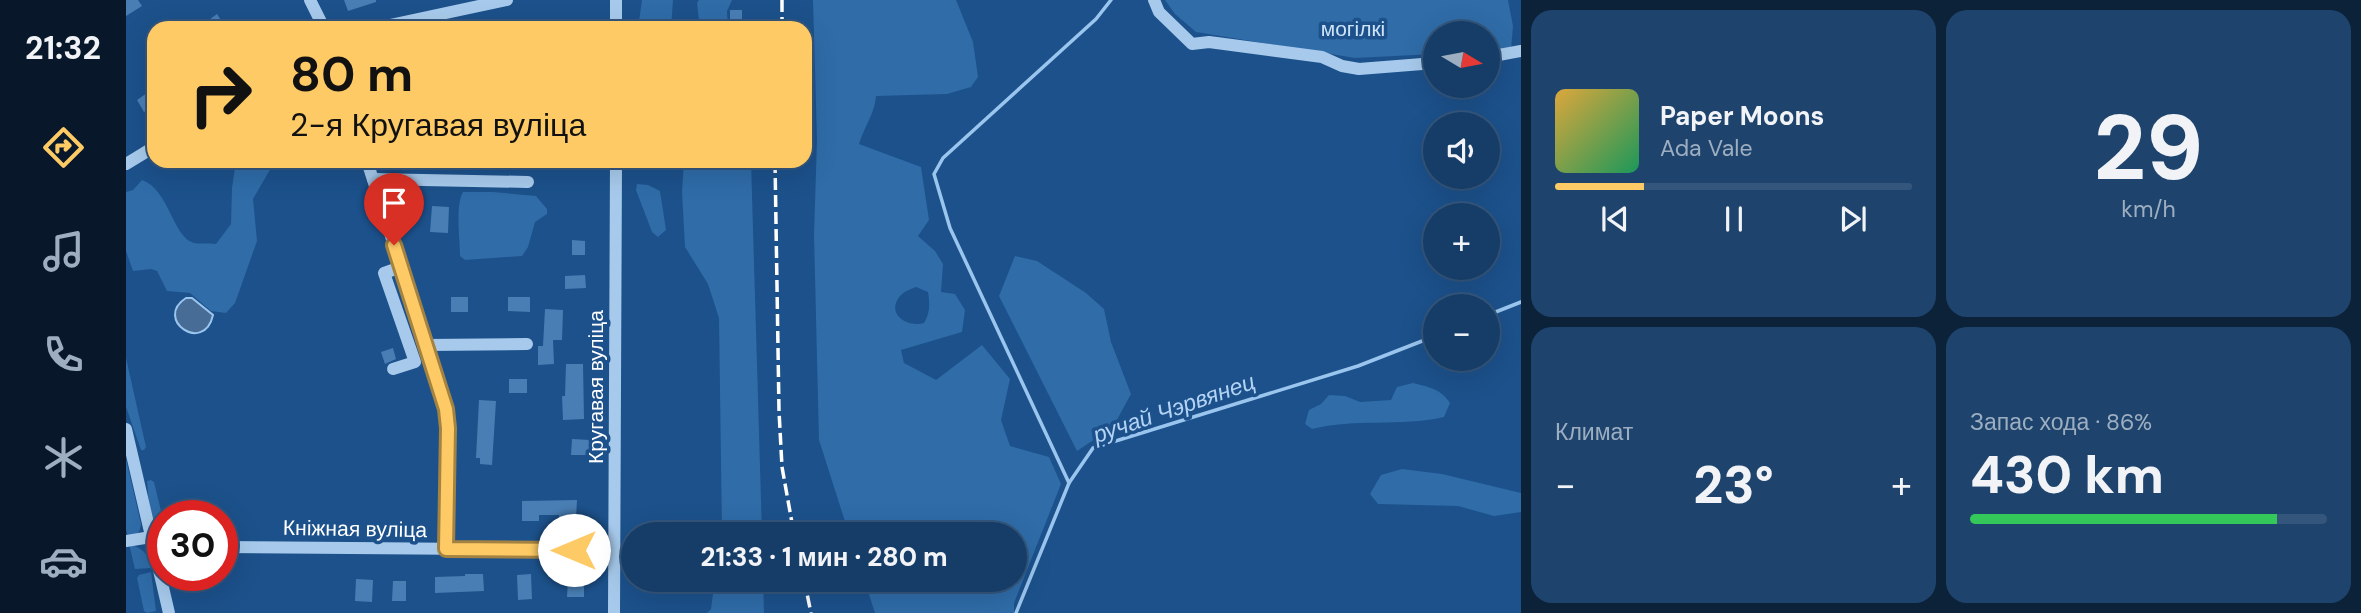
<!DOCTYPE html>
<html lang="ru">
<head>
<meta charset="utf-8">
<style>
	body { margin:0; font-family:"DM Sans",sans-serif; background:#1e446e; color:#f1f3f6; height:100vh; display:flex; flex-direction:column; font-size:26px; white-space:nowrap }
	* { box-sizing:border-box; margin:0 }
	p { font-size:23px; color:#9daec0 }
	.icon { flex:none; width:38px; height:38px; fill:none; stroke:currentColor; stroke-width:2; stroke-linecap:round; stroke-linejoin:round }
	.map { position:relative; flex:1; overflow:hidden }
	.sheet { display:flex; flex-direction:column; gap:10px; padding:10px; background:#0c2239; width:840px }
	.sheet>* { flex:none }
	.hud { position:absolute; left:21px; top:21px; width:665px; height:147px; border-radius:21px; box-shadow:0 7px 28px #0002,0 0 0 2px #34567c; background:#fdca65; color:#111; overflow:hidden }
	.needle { width:46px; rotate:100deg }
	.tools { position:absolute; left:1297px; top:21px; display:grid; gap:14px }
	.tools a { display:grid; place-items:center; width:77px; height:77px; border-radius:50%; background:#153d68; box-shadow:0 7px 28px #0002,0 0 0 2px #34567c; font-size:35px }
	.speed { position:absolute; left:21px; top:500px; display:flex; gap:14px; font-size:35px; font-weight:700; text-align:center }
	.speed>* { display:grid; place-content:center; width:91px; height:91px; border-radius:50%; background:#153d68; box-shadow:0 7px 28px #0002,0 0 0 2px #34567c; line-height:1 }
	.speed .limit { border:10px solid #d22; background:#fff; color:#111 }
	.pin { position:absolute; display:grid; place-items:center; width:60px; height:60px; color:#fff; margin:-72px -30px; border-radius:50% 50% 50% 0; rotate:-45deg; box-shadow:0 0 7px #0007 }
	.pin .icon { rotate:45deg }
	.me { position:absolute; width:77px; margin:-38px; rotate:270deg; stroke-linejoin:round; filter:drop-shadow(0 0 5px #0008) }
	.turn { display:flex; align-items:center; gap:24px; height:147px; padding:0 28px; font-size:32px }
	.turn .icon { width:91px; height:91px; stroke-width:2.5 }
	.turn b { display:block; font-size:49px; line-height:60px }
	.big { font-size:52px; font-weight:800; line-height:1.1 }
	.sheet .card { flex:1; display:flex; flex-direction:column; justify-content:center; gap:10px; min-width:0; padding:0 24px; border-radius:21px; background:#1e446e }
	.sheet .dial { align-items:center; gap:0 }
	.dial b { font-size:91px; line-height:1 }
	.song { display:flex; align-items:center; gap:21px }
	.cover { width:84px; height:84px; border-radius:10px; background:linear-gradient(135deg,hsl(40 70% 55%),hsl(150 70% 35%)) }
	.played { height:7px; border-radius:4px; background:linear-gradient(90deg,#fdca65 25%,#34567c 25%) }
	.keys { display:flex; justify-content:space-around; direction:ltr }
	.heat { display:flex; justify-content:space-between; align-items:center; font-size:38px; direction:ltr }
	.charge { height:10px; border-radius:5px; background:linear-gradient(90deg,#34c759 86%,#34567c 0) }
	.sheet .tiles { flex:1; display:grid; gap:10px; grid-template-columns:repeat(2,1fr) }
	.trip { position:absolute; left:495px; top:522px; width:406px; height:70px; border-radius:35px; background:#153d68; box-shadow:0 7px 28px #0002,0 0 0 2px #34567c; font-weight:800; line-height:70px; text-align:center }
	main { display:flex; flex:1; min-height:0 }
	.tabs { display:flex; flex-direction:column; width:126px; justify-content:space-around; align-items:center; background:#08182a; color:#9daec0 }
	.tabs .icon { width:49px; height:49px }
	.tabs .current { color:#fdca65 }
	.tabs b { font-size:32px; color:#f1f3f6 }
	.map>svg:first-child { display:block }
	.green { fill:#2f6ca8; fill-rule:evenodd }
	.water { fill:#476d97; stroke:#9ac5ee; stroke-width:2 }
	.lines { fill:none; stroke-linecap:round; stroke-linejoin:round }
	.stream { stroke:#9ac5ee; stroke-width:3.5 }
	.building { fill:#497eb4 }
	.minor { stroke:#a7caec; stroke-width:12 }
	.rail { stroke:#fff; stroke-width:3.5; stroke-dasharray:12 5; stroke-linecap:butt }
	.route-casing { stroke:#a48342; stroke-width:18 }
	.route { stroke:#fdca65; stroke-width:12 }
	.labels { text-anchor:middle; stroke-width:7; stroke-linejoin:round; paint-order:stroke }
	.park-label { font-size:21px; fill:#cde3f9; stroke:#1c518b }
	.street-label { font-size:21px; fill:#fff; stroke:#1c518b }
	.water-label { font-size:23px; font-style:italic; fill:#b3d3f4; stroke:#1c518b }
</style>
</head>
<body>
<main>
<nav class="tabs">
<b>21:32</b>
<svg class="icon current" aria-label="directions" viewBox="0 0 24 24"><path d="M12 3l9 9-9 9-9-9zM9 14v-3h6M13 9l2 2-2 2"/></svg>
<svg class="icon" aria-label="music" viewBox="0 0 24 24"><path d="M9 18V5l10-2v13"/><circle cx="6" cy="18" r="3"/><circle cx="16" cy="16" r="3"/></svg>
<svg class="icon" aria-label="phone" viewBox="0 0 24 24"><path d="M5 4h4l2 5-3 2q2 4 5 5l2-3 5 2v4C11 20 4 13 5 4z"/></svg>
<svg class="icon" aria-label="climate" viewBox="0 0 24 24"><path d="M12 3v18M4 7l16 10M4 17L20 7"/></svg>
<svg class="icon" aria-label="car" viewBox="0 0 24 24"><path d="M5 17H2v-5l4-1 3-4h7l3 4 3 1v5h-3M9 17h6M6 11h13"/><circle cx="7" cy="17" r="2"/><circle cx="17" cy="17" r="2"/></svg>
</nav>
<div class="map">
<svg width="1395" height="613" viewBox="0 0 1395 613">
	<rect width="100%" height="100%" fill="#1c518b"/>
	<g class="green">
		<path d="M 516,0 L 547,0 L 545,28 L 512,28 Z"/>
		<path d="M 573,0 L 606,0 L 601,11 L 602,28 L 574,28 L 571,3 Z"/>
		<path d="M 687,0 L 830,0 L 847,42 L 852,77 L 845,87 L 821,94 L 750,96 C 749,113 738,127 733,144 L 795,167 L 803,220 L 792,236 L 809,251 L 817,264 L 815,292 L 829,294 L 839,310 L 836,332 L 775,350 L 778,363 L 810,380 L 856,345 L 884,379 L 875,420 L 884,446 L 923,457 L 935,484 L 888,603 L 888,613 L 749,613 L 738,579 L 889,579 L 889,534 L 723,534 L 693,440 L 688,235 L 691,139 ZM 790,287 L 802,292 C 804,304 804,313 798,323 C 779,328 759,312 775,295 C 779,291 785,289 790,287 Z"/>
		<path d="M 1039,0 L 1382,0 L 1387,26 L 1385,49 L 1362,52 L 1362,33 L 1309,33 L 1309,54 L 1229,58 L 1070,32 L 1049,14 Z"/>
		<path d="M 110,161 L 149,161 L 127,199 L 131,241 L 109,303 L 100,313 L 85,311 L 64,293 L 41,291 L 31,271 L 25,269 L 7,271 L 0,251 L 0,192 L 7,190 L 16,180 C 43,189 47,238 68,243 C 74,244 83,243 90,244 L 105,224 L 106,188 Z"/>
		<path d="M 558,161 L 625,161 L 636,534 L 596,534 L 593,318 L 582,284 L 559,247 L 556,192 Z"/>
		<path d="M 511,184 L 522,185 L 534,191 L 540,230 L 532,237 L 526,232 L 510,190 Z"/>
		<path d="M 337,192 L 367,192 L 410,196 L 421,209 L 421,214 L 409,222 L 402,247 L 396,256 L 339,260 L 334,256 C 334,240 329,205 337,192 Z"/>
		<path d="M 889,256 L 911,261 L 960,293 L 978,309 L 985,342 L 1005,394 L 987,427 L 951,451 L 873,296 Z"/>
		<path d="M 0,358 L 20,447 L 18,450 L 15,450 L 0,407 Z"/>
		<path d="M 1287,383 C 1303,387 1315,389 1324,403 L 1318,417 C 1274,427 1229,418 1186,429 L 1179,424 L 1183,410 L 1195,404 L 1203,395 L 1219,396 L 1234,402 L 1265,400 L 1271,387 Z"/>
		<path d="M 0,459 L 15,524 C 14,533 11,536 2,538 L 0,529 Z"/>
		<path d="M 1276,469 L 1316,474 L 1395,493 L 1395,512 L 1368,516 L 1332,506 L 1252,504 L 1244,494 L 1255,475 Z"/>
		<path d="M 25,480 L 28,482 L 37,519 L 37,542 C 22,535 23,497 21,481 Z"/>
		<path d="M 3,544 C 18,549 21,553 25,568 L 9,569 Z"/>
		<path d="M 25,572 L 30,611 L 21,613 L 18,611 L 11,578 L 13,575 Z"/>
		<path d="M 589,579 L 637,579 L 638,613 L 581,613 L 585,609 Z"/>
	</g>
	<path class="water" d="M 60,298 L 66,298 L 87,315 C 78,355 27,319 60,298 Z"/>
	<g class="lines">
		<g class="stream">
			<path d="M 1362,315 L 1395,302"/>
			<path d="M 943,483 L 824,228 L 808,174 L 817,158 L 970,19 L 985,0"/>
			<path d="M 890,613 L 943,483 L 967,448 L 1232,366 L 1309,336"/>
		</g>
	</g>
	<g class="building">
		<path d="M 0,0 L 12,0 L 16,6 L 0,16 Z"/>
		<path d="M 218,0 L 250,0 L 250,2 L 222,11 Z"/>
		<rect x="604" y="10" width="12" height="18"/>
		<path d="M 91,14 L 100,28 L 84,28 L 80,22 Z"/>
		<path d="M 458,19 L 460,28 L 433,28 L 433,24 Z"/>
		<path d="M 21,93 L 28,106 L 18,112 L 11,100 Z"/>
		<path d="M 306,206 L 323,207 L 322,233 L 304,232 Z"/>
		<path d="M 446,240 L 459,241 L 459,255 L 446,255 Z"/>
		<path d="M 459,275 L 460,288 L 439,289 L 439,276 Z"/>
		<rect x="325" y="297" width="17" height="15"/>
		<path d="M 382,297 L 404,297 L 404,312 L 382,311 Z"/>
		<path d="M 419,309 L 437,310 L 436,340 L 427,340 L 428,364 L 412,365 L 412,346 L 417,346 Z"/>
		<path d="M 267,348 L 270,359 L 259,364 L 255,352 Z"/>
		<path d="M 440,364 L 457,364 L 458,419 L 437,420 L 436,396 L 439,396 Z"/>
		<rect x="383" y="379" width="18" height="14"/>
		<path d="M 353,400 L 370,401 L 366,465 L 354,464 L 354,458 L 350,458 Z"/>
		<path d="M 446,439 L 464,440 L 463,455 L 445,455 Z"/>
		<path d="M 451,500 L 450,519 L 433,519 L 433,515 L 413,515 L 413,521 L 396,521 L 396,501 Z"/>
		<path d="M 339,574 L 357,574 L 358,591 L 309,593 L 309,577 L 339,576 Z"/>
		<path d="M 405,574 L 406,599 L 392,600 L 391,575 Z"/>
		<path d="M 442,578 L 458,578 L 458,597 L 441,597 Z"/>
		<path d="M 230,579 L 247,580 L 246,602 L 229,601 Z"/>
		<path d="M 267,581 L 280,581 L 280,601 L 266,601 Z"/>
	</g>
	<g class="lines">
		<g class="minor">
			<path d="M 184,0 L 198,28"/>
			<path d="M 1028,0 L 1033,12 L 1066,44 L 1083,42 L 1196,57 L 1216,66 L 1233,69 L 1309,63"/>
			<path d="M 250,28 L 381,0"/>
			<path d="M 490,28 L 490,0"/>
			<path d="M 1362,57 L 1395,51"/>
			<path d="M 241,161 L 320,409 L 322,428 L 320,549"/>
			<path d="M 0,164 L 28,147"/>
			<path d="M 247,179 L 402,182"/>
			<path d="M 300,345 L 401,344"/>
			<path d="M 267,369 L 289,362 L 258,273 L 275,267"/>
			<path d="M 0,429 L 43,613"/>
			<path d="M 0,541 L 25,537"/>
			<path d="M 96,547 L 488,550"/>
			<path d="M 488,613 L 490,161"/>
		</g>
		<g class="rail">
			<path d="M 656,0 L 656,28"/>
			<path d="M 649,161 L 653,411 L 656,467 L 668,534"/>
			<path d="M 678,579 L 685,613"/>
		</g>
	</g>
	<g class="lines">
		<defs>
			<path id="route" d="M 268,245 L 320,409 L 322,428 L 320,549 L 448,550"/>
		</defs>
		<use href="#route" class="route-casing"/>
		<use href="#route" class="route"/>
	</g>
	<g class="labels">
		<g class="park-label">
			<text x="1227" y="36">могілкі</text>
		</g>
		<g class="street-label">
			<text transform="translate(470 387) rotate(-90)" y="7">Кругавая вуліца</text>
			<text transform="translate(229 529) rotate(1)" y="7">Кніжная вуліца</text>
		</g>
		<g class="water-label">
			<text transform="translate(1048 408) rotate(-19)" y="8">ручай Чэрвянец</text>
		</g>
	</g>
</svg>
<div class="tools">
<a><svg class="needle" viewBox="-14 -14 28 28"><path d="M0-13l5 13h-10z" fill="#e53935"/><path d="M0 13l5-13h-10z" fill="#9daec0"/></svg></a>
<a><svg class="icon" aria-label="sound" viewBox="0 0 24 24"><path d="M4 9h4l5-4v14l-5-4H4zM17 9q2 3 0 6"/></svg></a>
<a>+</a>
<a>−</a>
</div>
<div class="speed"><div class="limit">30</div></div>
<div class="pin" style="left:268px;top:245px;background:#d93025"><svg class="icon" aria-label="arrive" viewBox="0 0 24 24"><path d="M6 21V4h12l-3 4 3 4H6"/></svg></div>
<svg class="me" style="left:448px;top:550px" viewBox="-20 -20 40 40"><circle r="19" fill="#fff"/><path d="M0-13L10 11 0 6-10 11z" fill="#fdca65"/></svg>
<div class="trip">21:33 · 1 мин · 280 m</div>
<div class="hud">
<div class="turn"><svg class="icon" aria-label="right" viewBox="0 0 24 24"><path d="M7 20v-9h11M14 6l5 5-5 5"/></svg><div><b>80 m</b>2-я Кругавая вуліца</div></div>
</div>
</div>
<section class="sheet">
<div class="tiles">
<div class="card">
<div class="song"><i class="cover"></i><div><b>Paper Moons</b><p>Ada Vale</p></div></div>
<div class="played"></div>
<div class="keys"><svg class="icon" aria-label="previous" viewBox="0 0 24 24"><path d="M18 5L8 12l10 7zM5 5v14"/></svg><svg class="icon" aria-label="pause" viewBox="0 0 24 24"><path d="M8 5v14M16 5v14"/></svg><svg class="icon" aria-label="next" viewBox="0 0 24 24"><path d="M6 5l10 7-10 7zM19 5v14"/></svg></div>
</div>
<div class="card dial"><b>29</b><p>km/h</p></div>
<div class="card"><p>Климат</p>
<div class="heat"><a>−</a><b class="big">23°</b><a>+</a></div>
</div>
<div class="card"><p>Запас хода · 86%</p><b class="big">430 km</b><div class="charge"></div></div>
</div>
</section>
</main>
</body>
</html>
